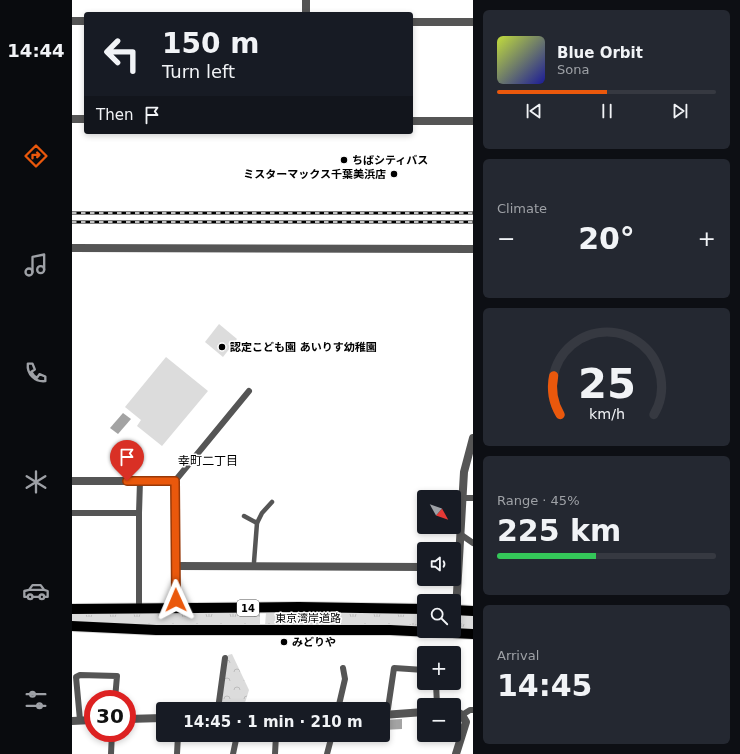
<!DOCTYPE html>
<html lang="en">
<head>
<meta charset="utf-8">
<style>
	body { margin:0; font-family:"DejaVu Sans","Noto Sans JP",sans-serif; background:#242831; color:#f1f3f6; height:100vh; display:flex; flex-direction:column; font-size:15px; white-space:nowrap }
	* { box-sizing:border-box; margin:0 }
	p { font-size:13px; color:#9ea1a6 }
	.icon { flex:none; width:22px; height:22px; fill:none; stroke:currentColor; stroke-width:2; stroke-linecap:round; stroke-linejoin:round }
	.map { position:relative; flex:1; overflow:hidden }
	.panel { display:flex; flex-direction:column; gap:10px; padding:10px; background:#0d0f14; width:267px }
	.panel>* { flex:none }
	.banner { position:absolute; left:12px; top:12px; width:329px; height:122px; border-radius:4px; box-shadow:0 2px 6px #0003; background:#171b24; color:#f1f3f6; overflow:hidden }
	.needle { width:26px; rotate:130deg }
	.tools { position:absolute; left:345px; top:490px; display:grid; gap:8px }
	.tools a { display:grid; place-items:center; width:44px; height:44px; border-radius:4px; background:#171b24; box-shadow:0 2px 6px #0003; font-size:20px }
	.speed { position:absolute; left:12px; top:690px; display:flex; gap:8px; font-size:20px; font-weight:700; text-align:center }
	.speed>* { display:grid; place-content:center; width:52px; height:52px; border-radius:50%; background:#171b24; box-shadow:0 2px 6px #0003; line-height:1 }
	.speed .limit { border:6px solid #d22; background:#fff; color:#111 }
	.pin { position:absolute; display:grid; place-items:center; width:34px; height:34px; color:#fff; margin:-41px -17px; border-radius:50% 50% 50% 0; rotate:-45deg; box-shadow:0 0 4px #0007 }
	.pin .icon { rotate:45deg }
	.me { position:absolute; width:44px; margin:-22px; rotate:359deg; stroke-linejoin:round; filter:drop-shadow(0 0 3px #0008) }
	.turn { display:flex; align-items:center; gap:14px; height:84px; padding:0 12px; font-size:18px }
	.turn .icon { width:52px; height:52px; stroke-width:2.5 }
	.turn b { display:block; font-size:28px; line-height:34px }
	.then { display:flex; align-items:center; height:38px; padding:0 12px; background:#0003; gap:8px; font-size:15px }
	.big { font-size:30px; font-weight:600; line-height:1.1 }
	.panel .tile { flex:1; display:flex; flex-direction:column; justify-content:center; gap:6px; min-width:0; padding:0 14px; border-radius:6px; background:#242831 }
	.panel .dial { align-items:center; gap:0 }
	.dial svg { height:104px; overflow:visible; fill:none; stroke:#363941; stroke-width:7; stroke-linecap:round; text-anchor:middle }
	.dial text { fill:#f1f3f6; stroke:none }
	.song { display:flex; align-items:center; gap:12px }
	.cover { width:48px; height:48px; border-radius:6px; background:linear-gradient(135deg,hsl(70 70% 55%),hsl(240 70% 35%)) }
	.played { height:4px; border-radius:2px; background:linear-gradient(90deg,#ea580c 50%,#363941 50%) }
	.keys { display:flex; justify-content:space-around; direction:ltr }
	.heat { display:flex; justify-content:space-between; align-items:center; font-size:22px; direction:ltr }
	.charge { height:6px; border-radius:3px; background:linear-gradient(90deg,#34c759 45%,#363941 0) }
	.trip { position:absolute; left:84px; top:702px; width:234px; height:40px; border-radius:4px; background:#171b24; box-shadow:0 2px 6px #0003; font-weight:600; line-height:40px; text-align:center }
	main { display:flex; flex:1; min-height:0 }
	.dock { display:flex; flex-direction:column; width:72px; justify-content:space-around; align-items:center; background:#090b0e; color:#9ea1a6 }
	.dock .icon { width:28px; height:28px }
	.dock .selected { color:#ea580c }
	.dock b { font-size:18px; color:#f1f3f6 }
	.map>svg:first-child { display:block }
	.grass { fill:url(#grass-tufts) }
	.forest { fill:url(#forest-crowns) }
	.garden { fill:#dcdcdc }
	.water { fill:#a3a3a3 }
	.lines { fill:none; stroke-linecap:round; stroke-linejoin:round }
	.trunk-casing { stroke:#dbdbdb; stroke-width:12 }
	.pedestrian { stroke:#555; stroke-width:4.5 }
	.minor { stroke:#555; stroke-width:6 }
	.tertiary { stroke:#555; stroke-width:8 }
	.trunk { stroke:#000; stroke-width:10 }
	.rail-casing { stroke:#000; stroke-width:3 }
	.rail { stroke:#fff; stroke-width:1.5; stroke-dasharray:4.5; stroke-linecap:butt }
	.route-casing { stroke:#983908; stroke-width:10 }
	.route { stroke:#ea580c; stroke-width:7 }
	.poi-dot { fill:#000; stroke:#fff; stroke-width:1.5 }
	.labels { text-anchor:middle; stroke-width:3; stroke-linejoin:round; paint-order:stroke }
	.shield { fill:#fff; stroke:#4c4c4c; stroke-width:1 }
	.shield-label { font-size:10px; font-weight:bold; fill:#000 }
	.poi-label { font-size:11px; font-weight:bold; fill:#000; stroke:#fff; text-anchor:start }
	.street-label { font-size:11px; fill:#000; stroke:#fff }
	.neighbourhood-label { font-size:12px; fill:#000; stroke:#fff }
</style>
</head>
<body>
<main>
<nav class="dock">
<b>14:44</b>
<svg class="icon selected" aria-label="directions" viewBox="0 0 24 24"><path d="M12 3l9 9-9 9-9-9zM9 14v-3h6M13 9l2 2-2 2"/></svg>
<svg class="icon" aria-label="music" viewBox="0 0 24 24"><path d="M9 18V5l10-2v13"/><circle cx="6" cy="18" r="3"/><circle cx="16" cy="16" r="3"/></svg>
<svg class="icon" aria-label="phone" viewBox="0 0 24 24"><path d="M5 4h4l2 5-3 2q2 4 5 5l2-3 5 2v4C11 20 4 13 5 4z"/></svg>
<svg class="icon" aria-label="climate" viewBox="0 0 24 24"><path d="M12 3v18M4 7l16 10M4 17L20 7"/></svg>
<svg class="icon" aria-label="car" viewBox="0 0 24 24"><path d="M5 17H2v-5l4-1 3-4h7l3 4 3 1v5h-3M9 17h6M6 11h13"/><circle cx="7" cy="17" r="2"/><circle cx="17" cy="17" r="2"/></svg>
<svg class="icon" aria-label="filters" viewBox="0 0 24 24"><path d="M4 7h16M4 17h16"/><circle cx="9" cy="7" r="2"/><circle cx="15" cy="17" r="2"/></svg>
</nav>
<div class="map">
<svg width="401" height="754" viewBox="0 0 401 754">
	<defs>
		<pattern id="grass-tufts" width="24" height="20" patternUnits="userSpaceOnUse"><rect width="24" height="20" fill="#dcdcdc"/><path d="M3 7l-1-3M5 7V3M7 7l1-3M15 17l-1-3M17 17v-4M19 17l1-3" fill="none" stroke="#bbb"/></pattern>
		<pattern id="forest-crowns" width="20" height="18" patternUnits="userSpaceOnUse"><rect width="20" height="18" fill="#dcdcdc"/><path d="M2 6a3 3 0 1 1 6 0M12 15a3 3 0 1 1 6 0" fill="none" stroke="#bbb"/></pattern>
	</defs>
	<rect width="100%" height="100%" fill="#fff"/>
	<g class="grass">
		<path d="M 0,613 L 188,613 L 188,624 L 87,625 L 0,621 Z"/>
		<path d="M 194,613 L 352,614 L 352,628 L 193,625 Z"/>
		<rect x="382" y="615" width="19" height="14"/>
	</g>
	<path class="forest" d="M 160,654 L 177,690 L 171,709 L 148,709 L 156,655 Z"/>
	<g class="garden">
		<path d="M 147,324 L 165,339 L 151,357 L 133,342 Z"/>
		<path d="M 94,357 L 136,391 L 90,446 L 65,426 L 69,420 L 53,407 Z"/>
	</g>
	<g class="water">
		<path d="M 51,413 L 59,419 L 46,434 L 38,428 Z"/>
		<path d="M 330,719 L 330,729 L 311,730 L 311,720 Z"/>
	</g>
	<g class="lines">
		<defs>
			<g id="trunk">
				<path d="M 0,609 L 227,607 L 352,609"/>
				<path d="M 382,610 L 401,611"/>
				<path d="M 0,626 L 84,630 L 318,630 L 401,634"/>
			</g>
		</defs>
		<use href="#trunk" class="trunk-casing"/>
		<g class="pedestrian">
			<path d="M 172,516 L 185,523"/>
			<path d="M 182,562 L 185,523 L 190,513 L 200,502"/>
		</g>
		<g class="minor">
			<path d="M 390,498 L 401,498"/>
			<path d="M 0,513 L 67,513"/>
			<path d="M 388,534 L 401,543"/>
			<path d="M 67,608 L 67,513 L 68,481"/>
			<path d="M 103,608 L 103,481 L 177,391"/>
			<path d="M 364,683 L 365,705"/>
			<path d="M 146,709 L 153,658"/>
			<path d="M 266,709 L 273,679 L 271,668"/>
			<path d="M 315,715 L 322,668 L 352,670"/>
			<path d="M 390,715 L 398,710 L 401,710"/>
			<path d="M 8,720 L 4,677 L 8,675 L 45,676 L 43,699"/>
			<path d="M 39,754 L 40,733"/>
			<path d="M 105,754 L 106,735"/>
			<path d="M 161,754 L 165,735"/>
			<path d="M 203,754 L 204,735"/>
			<path d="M 255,754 L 260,735"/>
		</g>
		<g class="tertiary">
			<path d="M 234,14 L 234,0"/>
			<path d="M 0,21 L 14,21"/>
			<path d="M 339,22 L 401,22"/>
			<path d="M 0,119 L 14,119"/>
			<path d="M 339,121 L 401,121"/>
			<path d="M 0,248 L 401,249"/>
			<path d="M 0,481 L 103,481"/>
			<path d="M 103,566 L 352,567"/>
			<path d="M 384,610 L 392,472 L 401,438"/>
			<path d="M 382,710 L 390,715 L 394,722 L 384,754"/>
			<path d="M 311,715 L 352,712"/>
			<path d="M 55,719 L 91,718"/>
			<path d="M 0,721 L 21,720"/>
		</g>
		<use href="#trunk" class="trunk"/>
		<defs>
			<g id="rail">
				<path d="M 0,213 L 401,213"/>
				<path d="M 0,222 L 401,222"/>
			</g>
		</defs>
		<use href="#rail" class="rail-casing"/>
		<use href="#rail" class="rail"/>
	</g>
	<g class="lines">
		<defs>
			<path id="route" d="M 55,481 L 103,481 L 104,600"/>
		</defs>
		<use href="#route" class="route-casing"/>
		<use href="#route" class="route"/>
	</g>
	<g class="poi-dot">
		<circle cx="272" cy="160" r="4"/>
		<circle cx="322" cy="174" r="4"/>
		<circle cx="150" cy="347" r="4"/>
		<circle cx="212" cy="642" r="4"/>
	</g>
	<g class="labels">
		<rect class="shield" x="165" y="600" width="22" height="16" rx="3"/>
		<g class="shield-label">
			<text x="176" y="612">14</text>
		</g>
		<g class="poi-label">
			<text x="280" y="164">ちばシティバス</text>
			<text x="314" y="178" text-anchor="end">ミスターマックス千葉美浜店</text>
			<text x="158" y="351">認定こども園 あいりす幼稚園</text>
			<text x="220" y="646">みどりや</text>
		</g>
		<g class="street-label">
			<text x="236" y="622">東京湾岸道路</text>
		</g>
		<g class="neighbourhood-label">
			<text x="136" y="465">幸町二丁目</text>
		</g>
	</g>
</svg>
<div class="tools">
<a><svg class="needle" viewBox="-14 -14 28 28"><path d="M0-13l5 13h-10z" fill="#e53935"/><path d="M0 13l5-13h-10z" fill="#9ea1a6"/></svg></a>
<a><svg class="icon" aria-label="sound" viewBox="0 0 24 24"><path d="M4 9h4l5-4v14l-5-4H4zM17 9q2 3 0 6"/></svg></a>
<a><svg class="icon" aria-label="search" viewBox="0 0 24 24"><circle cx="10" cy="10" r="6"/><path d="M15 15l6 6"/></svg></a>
<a>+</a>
<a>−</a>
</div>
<div class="speed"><div class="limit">30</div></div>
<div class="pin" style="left:55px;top:481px;background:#d93025"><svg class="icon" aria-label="arrive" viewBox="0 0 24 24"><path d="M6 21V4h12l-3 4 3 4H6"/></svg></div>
<svg class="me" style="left:104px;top:600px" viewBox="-20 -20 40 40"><path d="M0-17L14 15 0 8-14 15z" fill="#ea580c" stroke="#fff" stroke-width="4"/></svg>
<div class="trip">14:45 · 1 min · 210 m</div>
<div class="banner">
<div class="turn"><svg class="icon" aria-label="left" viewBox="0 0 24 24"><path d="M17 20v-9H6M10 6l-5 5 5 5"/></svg><div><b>150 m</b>Turn left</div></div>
<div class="then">Then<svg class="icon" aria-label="arrive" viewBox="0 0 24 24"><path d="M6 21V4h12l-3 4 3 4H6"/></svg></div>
</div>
</div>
<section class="panel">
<div class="tile">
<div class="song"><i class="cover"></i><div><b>Blue Orbit</b><p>Sona</p></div></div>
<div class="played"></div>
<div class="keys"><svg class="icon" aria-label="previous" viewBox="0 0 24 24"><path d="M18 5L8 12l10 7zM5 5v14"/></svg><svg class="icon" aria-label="pause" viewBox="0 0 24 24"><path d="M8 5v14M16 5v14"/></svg><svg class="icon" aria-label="next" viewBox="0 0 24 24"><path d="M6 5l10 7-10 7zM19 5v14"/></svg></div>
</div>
<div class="tile"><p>Climate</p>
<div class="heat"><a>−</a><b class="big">20°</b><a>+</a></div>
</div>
<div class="tile dial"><svg viewBox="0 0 100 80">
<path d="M14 69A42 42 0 1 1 86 69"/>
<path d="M14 69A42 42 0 0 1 9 39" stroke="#ea580c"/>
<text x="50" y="56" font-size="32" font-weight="700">25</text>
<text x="50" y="72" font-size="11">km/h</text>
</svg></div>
<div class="tile"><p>Range · 45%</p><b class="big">225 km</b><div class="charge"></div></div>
<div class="tile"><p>Arrival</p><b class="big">14:45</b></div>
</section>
</main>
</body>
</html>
